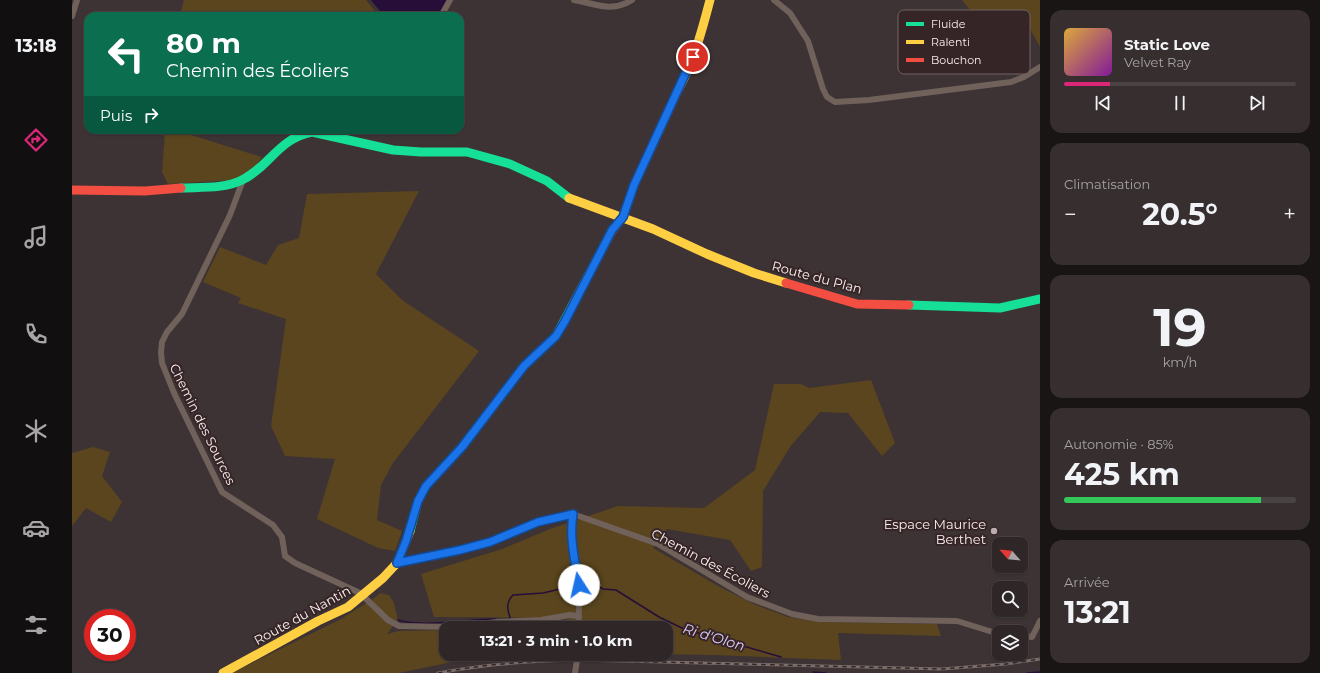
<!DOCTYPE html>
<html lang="fr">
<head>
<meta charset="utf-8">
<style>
	body { margin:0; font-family:Montserrat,sans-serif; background:#362e2f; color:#f1f3f6; height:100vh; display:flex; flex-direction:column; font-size:15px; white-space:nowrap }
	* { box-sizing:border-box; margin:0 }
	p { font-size:13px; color:#a7a5a7 }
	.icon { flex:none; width:22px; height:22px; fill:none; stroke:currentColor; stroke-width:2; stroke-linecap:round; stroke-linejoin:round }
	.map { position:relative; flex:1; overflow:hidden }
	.panel { display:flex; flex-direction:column; gap:10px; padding:10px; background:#191515; width:280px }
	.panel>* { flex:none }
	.guide { position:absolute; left:12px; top:12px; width:380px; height:122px; border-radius:12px; box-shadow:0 1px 3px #0004,0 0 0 1px #494344; background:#0b6e4f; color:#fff; overflow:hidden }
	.needle { width:26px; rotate:297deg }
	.tools { position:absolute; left:920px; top:537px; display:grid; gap:8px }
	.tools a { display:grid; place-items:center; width:36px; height:36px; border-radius:8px; background:#2e2627; box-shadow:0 1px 3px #0004,0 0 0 1px #494344; font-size:20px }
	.speed { position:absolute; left:12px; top:609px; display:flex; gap:8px; font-size:20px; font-weight:700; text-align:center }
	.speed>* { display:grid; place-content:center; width:52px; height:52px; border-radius:50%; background:#2e2627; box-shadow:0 1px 3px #0004,0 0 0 1px #494344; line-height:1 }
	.speed .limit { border:6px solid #d22; background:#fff; color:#111 }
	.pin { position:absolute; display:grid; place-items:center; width:34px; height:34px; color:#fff; margin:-17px; border:2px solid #fff; border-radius:50%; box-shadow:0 1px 4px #0007 }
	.me { position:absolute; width:44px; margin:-22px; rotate:350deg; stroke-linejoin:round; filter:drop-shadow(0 0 3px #0008) }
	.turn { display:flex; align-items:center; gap:14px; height:84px; padding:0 16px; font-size:18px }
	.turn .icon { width:52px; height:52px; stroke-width:2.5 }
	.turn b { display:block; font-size:28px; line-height:34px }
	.then { display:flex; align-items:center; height:38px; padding:0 16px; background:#0003; gap:8px; font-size:15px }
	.big { font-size:30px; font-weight:700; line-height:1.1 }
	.panel .tile { flex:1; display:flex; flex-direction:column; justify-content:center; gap:6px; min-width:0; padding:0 14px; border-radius:12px; background:#362e2f }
	.panel .dial { align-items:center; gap:0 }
	.dial b { font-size:52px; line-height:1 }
	.song { display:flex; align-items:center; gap:12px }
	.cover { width:48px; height:48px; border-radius:6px; background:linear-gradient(135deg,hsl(40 70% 55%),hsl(290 70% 35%)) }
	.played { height:4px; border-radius:2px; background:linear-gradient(90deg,#db2777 20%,#494344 20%) }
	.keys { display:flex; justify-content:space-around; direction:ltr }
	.heat { display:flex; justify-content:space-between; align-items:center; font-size:22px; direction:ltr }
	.charge { height:6px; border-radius:3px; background:linear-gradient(90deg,#34c759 85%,#494344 0) }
	.trip { position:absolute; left:367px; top:621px; width:234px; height:40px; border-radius:12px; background:#2e2627; box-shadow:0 1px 3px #0004,0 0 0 1px #494344; font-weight:700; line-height:40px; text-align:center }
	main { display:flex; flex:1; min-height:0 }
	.dock { display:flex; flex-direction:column; width:72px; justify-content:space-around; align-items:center; background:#120f10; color:#a7a5a7 }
	.dock .icon { width:28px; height:28px }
	.dock .active { color:#db2777 }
	.dock b { font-size:18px; color:#f1f3f6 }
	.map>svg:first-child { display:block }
	.green { fill:#5a451e }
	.water { fill:#260e39 }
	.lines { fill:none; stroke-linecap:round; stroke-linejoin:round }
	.stream { stroke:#260e39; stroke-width:1.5 }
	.street { stroke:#70615b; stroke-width:6 }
	.fast { stroke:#16e098; stroke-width:9 }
	.slow { stroke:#ffcf43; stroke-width:9 }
	.jam { stroke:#f24e42; stroke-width:9 }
	.rail-casing { stroke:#796e6b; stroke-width:3 }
	.rail { stroke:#362526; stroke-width:1.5; stroke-dasharray:4.5; stroke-linecap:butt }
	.route-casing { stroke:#114b97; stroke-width:10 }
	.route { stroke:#1a73e8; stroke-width:7 }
	.poi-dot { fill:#b9adae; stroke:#362526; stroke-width:1.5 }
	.labels { text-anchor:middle; stroke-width:4; stroke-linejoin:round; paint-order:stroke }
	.street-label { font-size:13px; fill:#fceff0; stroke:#362526 }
	.poi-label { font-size:13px; fill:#fceff0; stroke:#362526; text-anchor:end }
	.water-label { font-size:14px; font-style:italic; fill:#e0cbfc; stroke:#362526 }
	.key { fill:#362526; stroke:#716263; stroke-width:1 }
	.key-label { font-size:11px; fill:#fceff0 }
</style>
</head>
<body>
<main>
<nav class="dock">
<b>13:18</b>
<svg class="icon active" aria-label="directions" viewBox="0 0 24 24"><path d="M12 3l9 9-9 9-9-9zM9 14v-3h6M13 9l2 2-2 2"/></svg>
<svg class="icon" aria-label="music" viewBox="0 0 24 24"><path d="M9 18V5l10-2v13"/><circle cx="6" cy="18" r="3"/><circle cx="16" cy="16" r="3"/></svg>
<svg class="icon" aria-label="phone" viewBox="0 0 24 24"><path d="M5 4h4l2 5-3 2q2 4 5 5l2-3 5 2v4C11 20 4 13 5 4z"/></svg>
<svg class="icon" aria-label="climate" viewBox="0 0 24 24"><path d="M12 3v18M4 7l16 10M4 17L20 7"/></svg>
<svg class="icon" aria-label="car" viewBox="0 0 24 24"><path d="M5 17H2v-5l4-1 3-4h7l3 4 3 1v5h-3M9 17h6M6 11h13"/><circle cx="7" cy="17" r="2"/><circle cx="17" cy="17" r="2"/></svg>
<svg class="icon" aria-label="filters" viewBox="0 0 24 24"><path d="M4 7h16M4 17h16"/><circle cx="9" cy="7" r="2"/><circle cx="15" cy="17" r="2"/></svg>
</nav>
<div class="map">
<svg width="968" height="673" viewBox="0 0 968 673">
	<rect width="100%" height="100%" fill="#3d3334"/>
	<g class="green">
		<path d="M 112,0 L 294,0 L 307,16 L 93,16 L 95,13 L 108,15 Z"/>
		<path d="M 890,0 L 968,0 L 968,47 L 952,18 L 923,34 L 901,14 Z"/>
		<path d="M 93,130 L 117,130 L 116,134 L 190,157 L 179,172 L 164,180 L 96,184 L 90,172 Z"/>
		<path d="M 347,191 L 304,274 L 330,300 L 407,351 L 321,463 L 309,485 L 305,520 L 330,531 L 323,551 L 306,548 L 245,519 L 263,459 L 213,456 L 199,426 L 214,319 L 166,303 L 169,298 L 131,282 L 148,247 L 194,265 L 206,245 L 227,238 L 235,194 Z"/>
		<path d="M 799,380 L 823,443 L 810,456 L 776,413 L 748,412 L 718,447 L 691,491 L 690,567 L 679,571 L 658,540 L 595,529 L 581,548 L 646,586 L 684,605 L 716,617 L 747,622 L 865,624 L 869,636 L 766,633 L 769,660 L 642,655 L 579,654 L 594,654 L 594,628 L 400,628 L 484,622 L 499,618 L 362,617 L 349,574 L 430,549 L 478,529 L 546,506 L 632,508 L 683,470 L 702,384 L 729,384 L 737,388 Z"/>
		<path d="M 21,447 L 38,452 L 30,476 L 50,502 L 39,522 L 14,508 L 0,526 L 0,453 Z"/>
		<path d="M 308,593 L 317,595 L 322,603 L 326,620 L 315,634 L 326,631 L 374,630 L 374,654 L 440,654 L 399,658 L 327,673 L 160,673 L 269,619 L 301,599 Z"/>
	</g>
	<path class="water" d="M 299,0 L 376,0 L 367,16 L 312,16 Z"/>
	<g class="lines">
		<g class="stream">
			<path d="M 513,583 L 519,582 L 531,589 L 544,590 L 587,617 L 612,629 L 709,657"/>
			<path d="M 437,619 L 438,617 C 435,609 434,602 441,595 L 471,593 L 497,587"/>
			<path d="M 326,620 C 353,628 394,619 423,619"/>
			<path d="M 741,672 L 754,673"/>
			<path d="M 955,673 L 968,672"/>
		</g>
		<g class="street">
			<path d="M 502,0 C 525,4 539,13 560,0"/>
			<path d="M 702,0 L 718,13 L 736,41 L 751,89 L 755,97 L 763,102 L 797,100 L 939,82 L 952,77 L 968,67"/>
			<path d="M 0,16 L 5,0"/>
			<path d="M 369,16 L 378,0"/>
			<path d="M 260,138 L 271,130"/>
			<path d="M 171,180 L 158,215 L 110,314 L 95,332 L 90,342 L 89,352 L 90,363 L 102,393 L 150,492 L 201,525 L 210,537 L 213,556 L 223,563 L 288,593 L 316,620 L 327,626 L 381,627 L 425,622 L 469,620 L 498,615 L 506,616"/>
			<path d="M 501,514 C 496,540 505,559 507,585 C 508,599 506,614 507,628"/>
			<path d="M 325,563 L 388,550 L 418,542 L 466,522 L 501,514 L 586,544 L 675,597 L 720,614 L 746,619 L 885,621 L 927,634"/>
			<path d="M 949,636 L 960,637 L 968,621"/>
			<path d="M 503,673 L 506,654"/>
		</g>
		<g class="fast">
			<path d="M 109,188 C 128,187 152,189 170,180 C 197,167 207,138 240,132 L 321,150 L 349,152 L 395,152 L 438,164 L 475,181 L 497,198"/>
			<path d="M 837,305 L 928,308 L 968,299"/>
			<path d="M 338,531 L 346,501 L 354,486 L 390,447 L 452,366 L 484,336 L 534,242"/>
		</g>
		<g class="slow">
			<path d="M 607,88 C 622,60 630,31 638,0"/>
			<path d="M 497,198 L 581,229 L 635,254 L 682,273 L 714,283"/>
			<path d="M 151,673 L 246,621 L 276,607 L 311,578 L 325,563 L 338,531"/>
		</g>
		<g class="jam">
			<path d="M 0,190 L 73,191 L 109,188"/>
			<path d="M 534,242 L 540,231 L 551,217 L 562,185 L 607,88"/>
			<path d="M 714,283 L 785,304 L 837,305"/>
		</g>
		<defs>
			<path id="rail" d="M 366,673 C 413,664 458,661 505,660 L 870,669 L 934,664 L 968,659"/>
		</defs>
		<use href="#rail" class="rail-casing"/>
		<use href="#rail" class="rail"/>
	</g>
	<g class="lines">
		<defs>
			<path id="route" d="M 507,585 C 503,561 497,538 501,514 L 466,522 L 418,542 L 388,550 L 325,563 L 334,541 L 346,501 L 354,486 L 390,447 L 452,366 L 484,336 L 493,321 L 540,230 L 551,217 L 562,185 L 621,57"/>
		</defs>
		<use href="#route" class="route-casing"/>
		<use href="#route" class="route"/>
	</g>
	<circle class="poi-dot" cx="922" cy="531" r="4"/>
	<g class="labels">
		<g class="street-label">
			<text transform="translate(745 277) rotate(15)" y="5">Route du Plan</text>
			<text transform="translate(131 424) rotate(64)" y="5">Chemin des Sources</text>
			<text transform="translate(639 563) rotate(28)" y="5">Chemin des Écoliers</text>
			<text transform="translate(230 615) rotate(-29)" y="5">Route du Nantin</text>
		</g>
		<g class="poi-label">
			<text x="914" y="529">Espace Maurice<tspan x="914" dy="15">Berthet</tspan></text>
		</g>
		<g class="water-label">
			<text transform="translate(642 637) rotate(17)" y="5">Ri d'Olon</text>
		</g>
	</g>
	<rect x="826" y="10" width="132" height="64" rx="6" class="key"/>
	<rect x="834" y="22" width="18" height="4" fill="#16e098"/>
	<rect x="834" y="40" width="18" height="4" fill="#ffcf43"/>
	<rect x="834" y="58" width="18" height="4" fill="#f24e42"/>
	<g class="key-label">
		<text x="859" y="28">Fluide</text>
		<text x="859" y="46">Ralenti</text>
		<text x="859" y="64">Bouchon</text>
	</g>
</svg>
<div class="tools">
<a><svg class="needle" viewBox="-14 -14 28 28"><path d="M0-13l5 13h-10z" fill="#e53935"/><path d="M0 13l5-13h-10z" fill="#a7a5a7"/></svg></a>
<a><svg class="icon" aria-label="search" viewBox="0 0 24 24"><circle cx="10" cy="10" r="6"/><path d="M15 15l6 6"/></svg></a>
<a><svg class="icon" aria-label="layers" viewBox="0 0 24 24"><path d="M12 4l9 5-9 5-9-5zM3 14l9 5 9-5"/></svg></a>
</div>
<div class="speed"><div class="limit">30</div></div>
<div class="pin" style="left:621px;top:57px;background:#d93025"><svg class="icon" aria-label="arrive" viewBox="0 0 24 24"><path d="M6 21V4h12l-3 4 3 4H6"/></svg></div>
<svg class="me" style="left:507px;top:585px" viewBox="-20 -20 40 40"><circle r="19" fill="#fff"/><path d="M0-13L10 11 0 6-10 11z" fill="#1a73e8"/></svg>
<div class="trip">13:21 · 3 min · 1.0 km</div>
<div class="guide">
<div class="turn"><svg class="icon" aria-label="left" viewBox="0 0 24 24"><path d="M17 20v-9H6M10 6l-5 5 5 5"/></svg><div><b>80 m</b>Chemin des Écoliers</div></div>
<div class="then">Puis<svg class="icon" aria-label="right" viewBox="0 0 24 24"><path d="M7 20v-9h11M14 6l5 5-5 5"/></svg></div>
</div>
</div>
<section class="panel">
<div class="tile">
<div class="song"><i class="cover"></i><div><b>Static Love</b><p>Velvet Ray</p></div></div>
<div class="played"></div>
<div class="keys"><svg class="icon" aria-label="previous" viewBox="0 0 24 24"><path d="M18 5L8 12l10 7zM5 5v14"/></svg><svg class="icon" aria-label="pause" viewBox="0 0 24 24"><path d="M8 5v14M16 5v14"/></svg><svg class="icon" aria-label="next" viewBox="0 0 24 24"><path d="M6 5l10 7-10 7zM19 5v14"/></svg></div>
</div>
<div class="tile"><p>Climatisation</p>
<div class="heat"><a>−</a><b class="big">20.5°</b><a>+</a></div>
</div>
<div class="tile dial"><b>19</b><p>km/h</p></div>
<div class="tile"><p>Autonomie · 85%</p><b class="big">425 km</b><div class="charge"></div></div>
<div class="tile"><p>Arrivée</p><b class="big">13:21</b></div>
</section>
</main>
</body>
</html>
